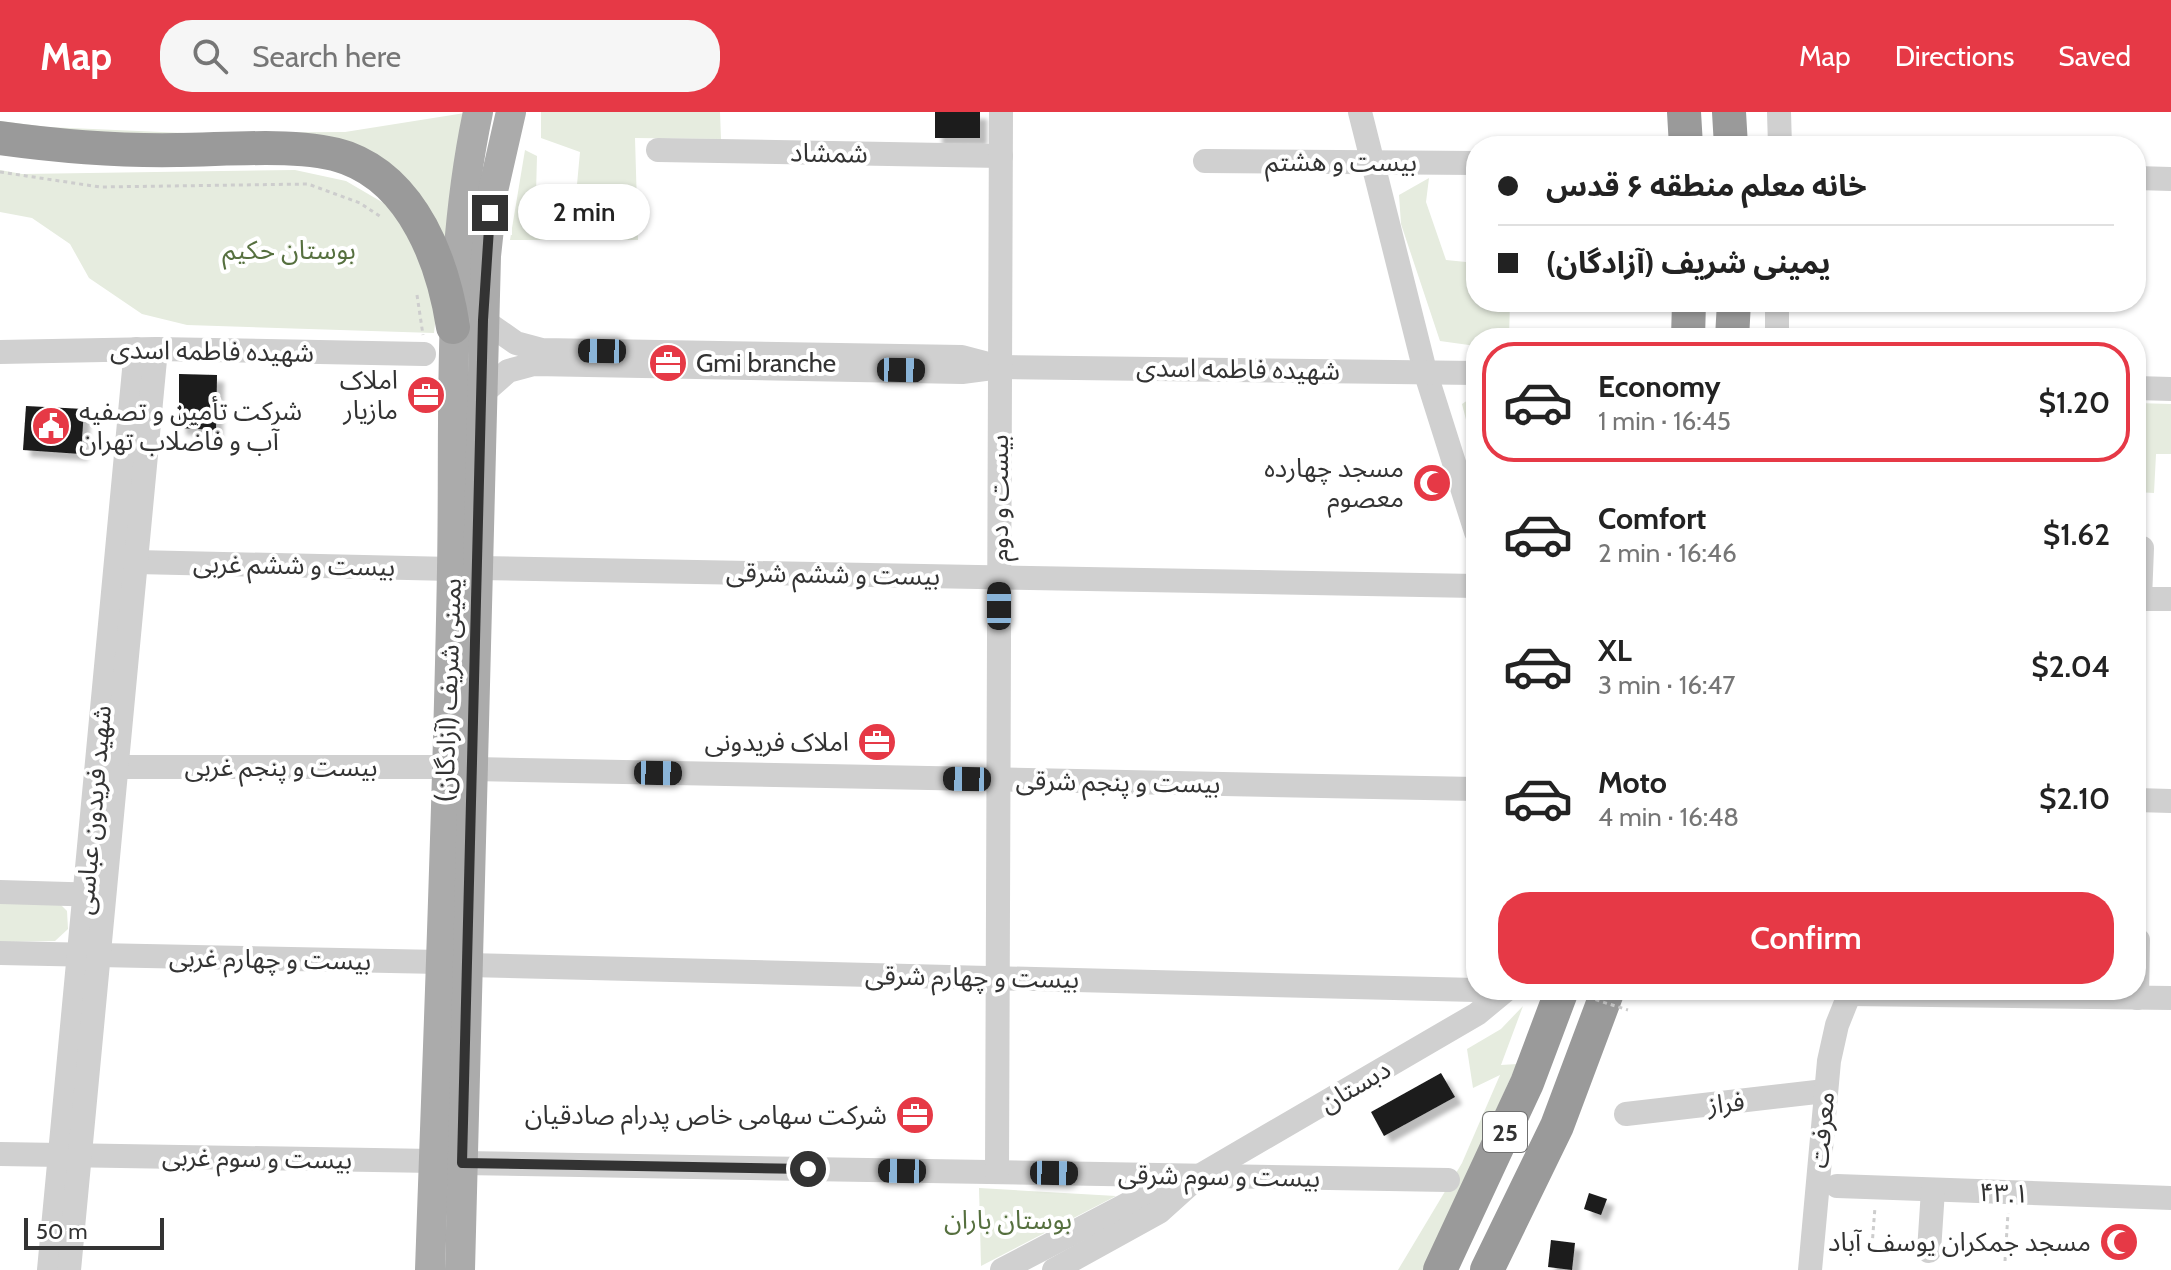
<!DOCTYPE html>
<html lang="en">
<head>
<meta charset="utf-8">
<style>
	:root { --surface:#fff; --page:#f6f6f6; --text:#222; --muted:#767676; --line:#e0e0e0; --accent:#e63946 }
	body { margin:0; font-family:Cabin,"Noto Sans Arabic",sans-serif; background:var(--page); color:var(--text); height:100vh; display:flex; flex-direction:column; font-size:30px; white-space:nowrap }
	* { box-sizing:border-box; margin:0 }
	p { font-size:26px; color:var(--muted) }
	.icon { flex:none; width:44px; height:44px; fill:none; stroke:currentColor; stroke-width:2; stroke-linecap:round; stroke-linejoin:round }
	.map { position:relative; flex:1; overflow:hidden }
	.side { position:absolute; left:1466px; top:216px; width:680px; height:672px; display:flex; flex-direction:column; background:var(--surface); border-radius:32px; box-shadow:0 2px 6px #0004 }
	.side>* { flex:none }
	.guide { position:absolute; left:1466px; top:24px; width:680px; height:176px; border-radius:32px; box-shadow:0 2px 6px #0004; display:grid; align-content:center; height:176px; padding:0 32px; background:var(--surface) }
	.scale { position:absolute; left:24px; bottom:20px; width:140px; box-sizing:border-box; padding-left:8px; border:4px solid #333; border-top:0; font-size:22px; line-height:28px; white-space:nowrap; color:#333; -webkit-text-stroke:6px #fff; paint-order:stroke }
	.end { position:absolute; width:36px; height:36px; margin:-18px; border:10px solid #333; background:#fff; box-shadow:0 0 0 4px #fff }
	.from { border-radius:50% }
	.bubble { position:absolute; height:56px; border-radius:28px; background:var(--surface); box-shadow:0 2px 6px #0004; font-size:26px; font-weight:600; line-height:56px; text-align:center }
	.car { position:absolute; width:24px; height:48px; margin:-24px -12px; border-radius:10px; box-shadow:0 0 6px 2px #0007; background:linear-gradient(#222 24%,#8ab4d8 0 40%,#222 0 76%,#8ab4d8 0 86%,#222 0) }
	.guide b { display:flex; align-items:center; gap:28px; height:76px; font-size:30px }
	.guide b+b { border-top:2px solid var(--line) }
	.guide i { width:20px; height:20px; background:var(--text) }
	ul { padding:14px 0 0; list-style:none }
	li { display:flex; align-items:center; gap:24px; height:120px; margin:0 16px 12px; padding:0 16px; border:4px solid transparent; border-radius:32px }
	li div { flex:1 }
	li b { display:block; font-size:30px }
	li em { font-style:normal; font-weight:600 }
	li.on { border-color:var(--accent) }
	li>.icon { width:72px; height:72px; stroke-width:1.5 }
	.action { display:flex; gap:16px; margin-top:auto; padding:16px 32px }
	.action a { flex:1; height:92px; border-radius:32px; background:var(--accent); color:#fff; font-size:32px; font-weight:600; line-height:92px; text-align:center }
	header { display:flex; align-items:center; gap:48px; box-sizing:border-box; height:112px; padding:0 40px; background:var(--accent); color:#fff }
	header strong { font-size:38px }
	nav { display:flex; gap:44px; margin-inline-start:auto; font-size:28px }
	.search { width:560px; height:72px; background:var(--page); display:flex; align-items:center; gap:20px; box-sizing:border-box; padding:0 28px; border-radius:32px; color:var(--muted); font-size:30px }
	.map>svg:first-child { display:block }
	.green { fill:#e6ecdf }
	.building { fill:#1a1a1a; filter:url(#shadow) }
	.lines { fill:none; stroke-linecap:round; stroke-linejoin:round }
	.path { stroke:#cdcdcd; stroke-width:3; stroke-dasharray:4 4; stroke-linecap:butt }
	.minor { stroke:#d0d0d0; stroke-width:24 }
	.major { stroke:#ababab; stroke-width:30 }
	.highway { stroke:#9a9a9a; stroke-width:34 }
	.path-bridge { stroke:#cdcdcd; stroke-width:3; stroke-dasharray:4 4; stroke-linecap:butt }
	.route { stroke:#333; stroke-width:10 }
	.labels { text-anchor:middle; dominant-baseline:central; stroke-width:8; stroke-linejoin:round; paint-order:stroke }
	.shield { fill:#fff; stroke:#707070; stroke-width:2 }
	.shield-label { font-size:24px; font-weight:bold; fill:#333 }
	.street-label { font-size:26px; fill:#333; stroke:#fff }
	.park-label { font-size:26px; fill:#56703f; stroke:#fff }
	.poi-label { font-size:26px; fill:#333; stroke:#fff; text-anchor:end }
</style>
</head>
<body>
<header>
<strong>Map</strong>
<div class="search"><svg class="icon" aria-label="search" viewBox="0 0 24 24"><circle cx="10" cy="10" r="6"/><path d="M15 15l6 6"/></svg>Search here</div>
<nav><a>Map</a><a>Directions</a><a>Saved</a></nav>
</header>
<div class="map">
<svg width="2171" height="1158" viewBox="0 0 2171 1158">
	<defs>
		<filter id="shadow"><feDropShadow dx="7" dy="7" stdDeviation="2" flood-color="#0004"/></filter>
	</defs>
	<rect width="100%" height="100%" fill="#fff"/>
	<g class="green">
		<path d="M471 0 449 138 377 52 0 20V9L47 15 184 21 345 20Z"/>
		<path d="M541 0H720L721 27 635 26 638 128H510L525 38 537 44 535 120 574 105 580 40 541 26Z"/>
		<path d="M0 58 22 62 295 58 346 69 399 100 438 185 434 221 187 213 142 202 89 166 70 132 32 106 0 100Z"/>
		<path d="M1429 66 1426 90 1446 148 1476 151V190H1510L1509 226H1476V234L1440 229 1401 112 1399 83Z"/>
		<path d="M1471 286H1476V347L1462 292Z"/>
		<path d="M2136 291 2171 292V342H2156L2154 381 2136 380Z"/>
		<path d="M0 786 58 790 67 799 68 817 55 829 0 830Z"/>
		<path d="M1523 894 1501 953 1517 952 1423 1158H1398L1462 1051 1500 963 1473 976 1467 937 1501 917Z"/>
		<path d="M979 1076 1116 1084 981 1154Z"/>
	</g>
	<g class="building">
		<rect x="935" y="0" width="45" height="26"/>
		<path d="M179 262 217 263 216 318 179 316Z"/>
		<path d="M26 294 84 297 81 342 23 338Z"/>
		<path d="M1441 961 1455 985 1384 1024 1371 1000Z"/>
		<path d="M1589 1081 1607 1087 1601 1103 1584 1097Z"/>
		<path d="M1551 1128 1575 1131 1572 1158 1548 1155Z"/>
	</g>
	<g class="lines">
		<g class="path">
			<path d="M0 60 100 75 308 72 360 91 381 105"/>
			<path d="M417 183 423 223"/>
			<path d="M1872 1134 1875 1095"/>
			<path d="M2005 1149 2008 1101"/>
		</g>
		<g class="minor">
			<path d="M1360 0 1425 259 1476 420"/>
			<path d="M1779 0 1780 34"/>
			<path d="M658 38 1001 44"/>
			<path d="M1205 49 1476 51"/>
			<path d="M2136 66 2171 67"/>
			<path d="M1777 226V190"/>
			<path d="M0 240 156 237 424 242"/>
			<path d="M1000 255 1476 261"/>
			<path d="M2136 276 2171 277"/>
			<path d="M482 282 508 259 534 252 962 260 1000 255 962 245 542 238 516 231 483 208"/>
			<path d="M136 450 452 457"/>
			<path d="M478 456 1476 474"/>
			<path d="M2136 487H2171"/>
			<path d="M2140 487 2142 436"/>
			<path d="M103 655H446"/>
			<path d="M473 657 1476 677"/>
			<path d="M2136 688 2171 689"/>
			<path d="M0 780 102 783"/>
			<path d="M0 841 440 850"/>
			<path d="M468 853 1476 878"/>
			<path d="M1849 882 2171 886"/>
			<path d="M2137 886 2138 828"/>
			<path d="M1626 1002 1825 979"/>
			<path d="M0 1042 434 1049"/>
			<path d="M462 1051 1448 1068"/>
			<path d="M997 1060 1001 0"/>
			<path d="M1837 1074 2171 1086"/>
			<path d="M1929 1139 1933 1078"/>
			<path d="M49 1158 136 237"/>
			<path d="M69 1158 156 237"/>
			<path d="M1002 1158 1147 1082 1182 1070"/>
			<path d="M1054 1158 1159 1100 1199 1064 1477 902 1506 878"/>
			<path d="M1810 1158 1829 949 1837 913 1851 878"/>
		</g>
		<g class="major">
			<path d="M430 1158C438 925 448 691 452 457 455 304 446 151 478 0"/>
			<path d="M460 1158 486 144 493 79 511 0"/>
		</g>
		<g class="highway">
			<path d="M1684 0 1686 34"/>
			<path d="M1729 0 1731 34"/>
			<path d="M0 26C58 34 118 39 177 38 225 38 303 30 347 46 414 71 443 150 453 215"/>
			<path d="M1688 226 1689 190"/>
			<path d="M1732 226 1734 190"/>
			<path d="M1440 1158 1527 971 1562 878"/>
			<path d="M1487 1158 1557 1014 1608 878"/>
		</g>
		<path class="path-bridge" d="M1565 878 1628 898"/>
	</g>
	<g class="lines">
		<path class="route" d="M490 101 483 208 462 1051 808 1057"/>
	</g>
	<defs>
		<g id="office-disc" transform="scale(2)"><circle r="9.5" fill="#e63946" stroke="#fff"/><path d="M-6-3h4V-5.5h4V-3h4V5H-6ZM-1-4.5V-3h2v-1.5ZM-6 0V1H6V0Z" fill="#fff"/></g>
		<g id="civic-disc" transform="scale(2)"><circle r="9.5" fill="#e63946" stroke="#fff"/><path d="M-.6-6.5H3V-4.5H.6V-3L4-1V1h2V6H-6V1h2V-1L-.6-3ZM-1.2 2.5V6h2.4V2.5Z" fill="#fff"/></g>
		<g id="mosque-disc" transform="scale(2)"><circle r="9.5" fill="#e63946" stroke="#fff"/><path d="M3.5-4.9A6 6 0 1 0 3.5 4.9A5 5 0 1 1 3.5-4.9Z" fill="#fff"/></g>
	</defs>
	<g fill-rule="evenodd">
		<use href="#office-disc" x="668" y="251"/>
		<use href="#office-disc" x="426" y="283"/>
		<use href="#civic-disc" x="51" y="314"/>
		<use href="#mosque-disc" x="1432" y="371"/>
		<use href="#office-disc" x="877" y="630"/>
		<use href="#office-disc" x="915" y="1003"/>
		<use href="#mosque-disc" x="2119" y="1130"/>
	</g>
	<g class="labels">
		<rect class="shield" x="1483" y="1000" width="44" height="40" rx="6"/>
		<g class="shield-label">
			<text x="1505" y="1020">25</text>
		</g>
		<g class="street-label">
			<text transform="translate(829 41) rotate(1)">شمشاد</text>
			<text x="1341" y="50">بیست و هشتم</text>
			<text transform="translate(212 239) rotate(1)">شهیده فاطمه اسدی</text>
			<text transform="translate(1238 257) rotate(1)">شهیده فاطمه اسدی</text>
			<text transform="translate(999 386) rotate(-90)">بیست و دوم</text>
			<text transform="translate(294 453) rotate(1)">بیست و ششم غربی</text>
			<text transform="translate(833 462) rotate(1)">بیست و ششم شرقی</text>
			<text transform="translate(448 578) rotate(-88)">یمینی شریف (آزادگان)</text>
			<text x="281" y="655">بیست و پنجم غربی</text>
			<text transform="translate(1118 670) rotate(1)">بیست و پنجم شرقی</text>
			<text transform="translate(93 698) rotate(-85)">شهید فریدون عباسی</text>
			<text transform="translate(270 847) rotate(1)">بیست و چهارم غربی</text>
			<text transform="translate(972 865) rotate(1)">بیست و چهارم شرقی</text>
			<text transform="translate(1355 974) rotate(-30)">دبستان</text>
			<text transform="translate(1726 991) rotate(-6)">فراز</text>
			<text transform="translate(1822 1018) rotate(-85)">معرفت</text>
			<text transform="translate(257 1046) rotate(1)">بیست و سوم غربی</text>
			<text transform="translate(1219 1064) rotate(1)">بیست و سوم شرقی</text>
			<text transform="translate(2004 1081) rotate(2)">۴۳.۱</text>
		</g>
		<g class="park-label">
			<text x="289" y="138">بوستان حکیم</text>
			<text x="1008" y="1108">بوستان باران</text>
		</g>
		<g class="poi-label">
			<text x="696" y="251" text-anchor="start">Gmi branche</text>
			<text x="398" y="268">املاک<tspan x="398" dy="30">مازیار</tspan></text>
			<text x="79" y="299" text-anchor="start">شركت تأمين و تصفيه<tspan x="79" dy="30">آب و فاضلاب تهران</tspan></text>
			<text x="1404" y="356">مسجد چهارده<tspan x="1404" dy="30">معصوم</tspan></text>
			<text x="849" y="630">املاک فریدونی</text>
			<text x="887" y="1003">شرکت سهامی خاص پدرام صادقیان</text>
			<text x="2091" y="1130">مسجد جمکران یوسف آباد</text>
		</g>
	</g>
</svg>
<div class="scale">50 m</div>
<i class="end from" style="left:808px;top:1057px"></i>
<i class="end" style="left:490px;top:101px"></i>
<div class="bubble" style="left:518px;top:72px;width:132px">2 min</div>
<i class="car" style="left:602px;top:239px;rotate:271deg"></i>
<i class="car" style="left:901px;top:258px;rotate:91deg"></i>
<i class="car" style="left:999px;top:494px;rotate:0deg"></i>
<i class="car" style="left:658px;top:661px;rotate:91deg"></i>
<i class="car" style="left:967px;top:667px;rotate:271deg"></i>
<i class="car" style="left:902px;top:1059px;rotate:271deg"></i>
<i class="car" style="left:1054px;top:1061px;rotate:91deg"></i>
<div class="guide">
<b><i class="from"></i>خانه معلم منطقه ۶ قدس</b>
<b><i></i>یمینی شریف (آزادگان)</b>
</div>
<section class="side">
<ul>
<li class="on"><svg class="icon" aria-label="car" viewBox="0 0 24 24"><path d="M5 17H2v-5l4-1 3-4h7l3 4 3 1v5h-3M9 17h6M6 11h13"/><circle cx="7" cy="17" r="2"/><circle cx="17" cy="17" r="2"/></svg><div><b>Economy</b><p>1 min · 16:45</p></div><em>$1.20</em></li>
<li><svg class="icon" aria-label="car" viewBox="0 0 24 24"><path d="M5 17H2v-5l4-1 3-4h7l3 4 3 1v5h-3M9 17h6M6 11h13"/><circle cx="7" cy="17" r="2"/><circle cx="17" cy="17" r="2"/></svg><div><b>Comfort</b><p>2 min · 16:46</p></div><em>$1.62</em></li>
<li><svg class="icon" aria-label="car" viewBox="0 0 24 24"><path d="M5 17H2v-5l4-1 3-4h7l3 4 3 1v5h-3M9 17h6M6 11h13"/><circle cx="7" cy="17" r="2"/><circle cx="17" cy="17" r="2"/></svg><div><b>XL</b><p>3 min · 16:47</p></div><em>$2.04</em></li>
<li><svg class="icon" aria-label="car" viewBox="0 0 24 24"><path d="M5 17H2v-5l4-1 3-4h7l3 4 3 1v5h-3M9 17h6M6 11h13"/><circle cx="7" cy="17" r="2"/><circle cx="17" cy="17" r="2"/></svg><div><b>Moto</b><p>4 min · 16:48</p></div><em>$2.10</em></li>
</ul>
<div class="action"><a>Confirm</a></div>
</section>
</div>
</body>
</html>
